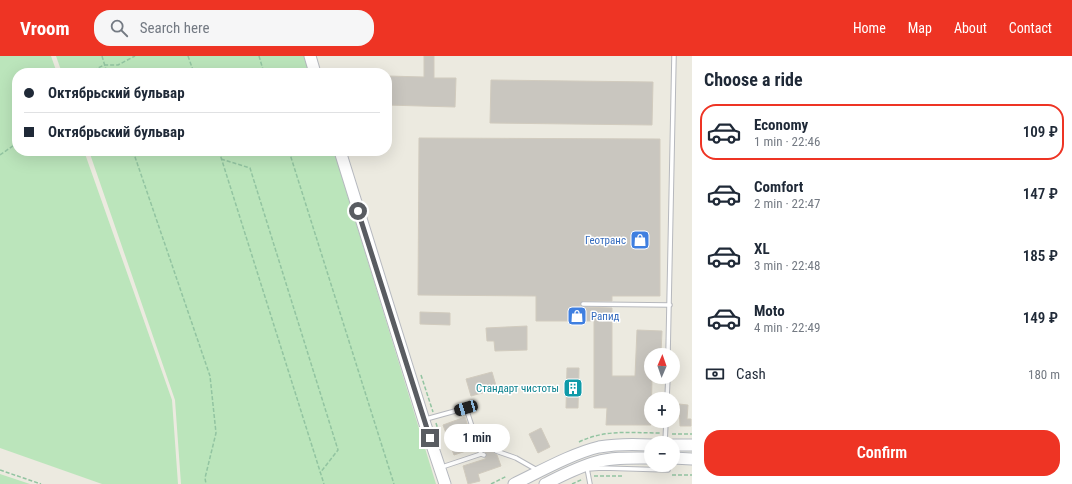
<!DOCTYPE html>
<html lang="en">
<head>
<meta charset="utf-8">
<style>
	:root { --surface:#fff; --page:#f6f6f7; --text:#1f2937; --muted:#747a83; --line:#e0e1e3; --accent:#ee3424 }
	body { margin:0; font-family:"Roboto Condensed",sans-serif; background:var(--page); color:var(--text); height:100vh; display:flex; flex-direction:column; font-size:15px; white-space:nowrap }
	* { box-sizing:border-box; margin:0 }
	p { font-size:13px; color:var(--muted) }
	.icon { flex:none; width:22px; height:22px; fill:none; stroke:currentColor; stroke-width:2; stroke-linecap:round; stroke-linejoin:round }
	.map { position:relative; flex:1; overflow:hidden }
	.panel { display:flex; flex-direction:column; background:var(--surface); width:380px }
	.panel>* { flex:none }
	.guide { position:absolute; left:12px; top:12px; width:380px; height:88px; border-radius:16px; box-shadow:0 4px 16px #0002; display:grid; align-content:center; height:88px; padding:0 12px; background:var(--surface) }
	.needle { width:26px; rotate:2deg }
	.controls { position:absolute; left:644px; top:292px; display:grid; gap:8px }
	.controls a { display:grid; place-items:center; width:36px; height:36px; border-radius:50%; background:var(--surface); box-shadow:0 4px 16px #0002; font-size:20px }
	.end { position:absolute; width:18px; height:18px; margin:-9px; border:5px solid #595c61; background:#fff; box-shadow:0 0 0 2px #fff }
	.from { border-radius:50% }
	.bubble { position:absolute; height:28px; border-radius:14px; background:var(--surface); box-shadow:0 4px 16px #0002; font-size:13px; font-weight:600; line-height:28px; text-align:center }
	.car { position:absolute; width:12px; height:24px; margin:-12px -6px; border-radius:5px; box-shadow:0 0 3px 1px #0007; background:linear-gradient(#222 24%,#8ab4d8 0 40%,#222 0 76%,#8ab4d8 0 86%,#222 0) }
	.guide b { display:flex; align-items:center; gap:14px; height:38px; font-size:15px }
	.guide b+b { border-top:1px solid var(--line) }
	.guide i { width:10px; height:10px; background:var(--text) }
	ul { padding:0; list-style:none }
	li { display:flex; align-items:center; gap:12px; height:56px; margin:0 8px 6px; padding:0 4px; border:2px solid transparent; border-radius:16px }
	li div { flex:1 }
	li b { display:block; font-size:15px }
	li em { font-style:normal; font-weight:600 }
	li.current { border-color:var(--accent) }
	li>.icon { width:36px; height:36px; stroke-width:1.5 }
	h2 { padding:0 12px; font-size:18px; line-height:48px }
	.pay { display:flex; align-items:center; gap:10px; height:44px; padding:0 12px; font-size:15px }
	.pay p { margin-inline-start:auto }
	.action { display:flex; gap:8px; margin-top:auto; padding:8px 12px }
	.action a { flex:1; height:46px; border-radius:16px; background:var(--accent); color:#fff; font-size:16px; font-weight:600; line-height:46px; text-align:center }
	header { display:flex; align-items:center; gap:24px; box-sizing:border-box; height:56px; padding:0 20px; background:var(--accent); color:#fff }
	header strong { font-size:19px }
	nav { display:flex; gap:22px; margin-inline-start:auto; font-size:14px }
	.search { width:280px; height:36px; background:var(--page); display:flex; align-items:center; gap:10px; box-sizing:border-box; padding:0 14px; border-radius:16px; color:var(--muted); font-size:15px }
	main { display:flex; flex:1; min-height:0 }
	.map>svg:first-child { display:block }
	.green { fill:#bbe5bb }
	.building { fill:#c9c6bf; stroke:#d1cbbe }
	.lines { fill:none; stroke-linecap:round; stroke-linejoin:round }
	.lane-casing { stroke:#b6b8bd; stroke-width:5.5 }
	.secondary-casing { stroke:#b6b9bf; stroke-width:13 }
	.path { stroke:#92c4a1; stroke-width:1.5; stroke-dasharray:4 2; stroke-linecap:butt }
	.lane { stroke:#fff; stroke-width:3.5 }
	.secondary { stroke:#fff; stroke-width:11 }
	.route { stroke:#595c61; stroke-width:5 }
	.labels { text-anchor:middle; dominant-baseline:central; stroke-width:3; stroke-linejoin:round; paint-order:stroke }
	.shop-label { font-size:11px; fill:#366cbe; stroke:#fff; text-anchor:end }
	.culture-label { font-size:11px; fill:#0d838f; stroke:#fff; text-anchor:end }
</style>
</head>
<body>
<header>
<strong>Vroom</strong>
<div class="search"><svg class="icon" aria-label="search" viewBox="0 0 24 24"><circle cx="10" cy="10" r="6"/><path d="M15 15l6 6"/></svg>Search here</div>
<nav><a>Home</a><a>Map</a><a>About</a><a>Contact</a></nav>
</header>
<main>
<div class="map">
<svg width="692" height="428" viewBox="0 0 692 428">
	<rect width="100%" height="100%" fill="#eceae0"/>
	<g class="green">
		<path d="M0 0H51L57 17H17V95H84L172 344 178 428H102L0 392Z"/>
		<path d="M56 0H305L310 17H62Z"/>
		<path d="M89 95H334L436 428H181L175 344Z"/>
		<path d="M0 418 30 428H0Z"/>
	</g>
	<g class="building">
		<path d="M424 0H434V22H456L455 51 387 49V20L424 21Z"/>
		<path d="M491 24 653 26 652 69 490 67Z"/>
		<path d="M419 82 660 83V240H612V245H583L580 248V250L583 251 612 252V320H635L637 274 662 275 661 297H651V321H652L651 369H606L607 352H594V265H536V240L418 239Z"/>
		<path d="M420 256 450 257V269L420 268Z"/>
		<path d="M527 270V294L495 295 494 285H487L486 272Z"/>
		<path d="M567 312H579L578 352H566Z"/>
		<path d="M492 316 497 333 471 340 466 323Z"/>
		<path d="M679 348 688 349 687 363H691V370H680Z"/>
		<path d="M465 361 475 392 454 399 443 369Z"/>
		<path d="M541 372 550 391 538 397 529 378Z"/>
		<path d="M491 380 495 392 493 396 497 399 501 410 478 418 480 425 468 428 463 410 485 403 487 398 484 395 480 384Z"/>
	</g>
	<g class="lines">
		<g class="lane-casing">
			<g id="lane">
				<path d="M583 248 670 249"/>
				<path d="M668 299 674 0"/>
				<path d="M667 343 668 321"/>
				<path d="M426 363 466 352 481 398 484 399"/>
				<path d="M665 387 666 365"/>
				<path d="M496 395 516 402 537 414"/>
				<path d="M442 411 481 398"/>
				<path d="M587 412 590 428"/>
				<path d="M588 413 602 412 668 414V409"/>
			</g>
		</g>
		<g class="secondary-casing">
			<g id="secondary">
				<path d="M310 0 315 17"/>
				<path d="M340 95 425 368 445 428"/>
				<path d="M673 389H692"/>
				<path d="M673 402 692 403"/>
				<path d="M514 428C539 416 573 397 599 391 616 388 634 388 651 389"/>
				<path d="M545 428C561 420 578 411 596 406 613 401 633 402 651 402"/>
			</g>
		</g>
		<g class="path">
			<path d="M102 0 107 17"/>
			<path d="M188 0 194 17"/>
			<path d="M259 0 264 17"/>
			<path d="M88 17 104 9H118L135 0"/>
			<path d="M133 95 210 320 216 377 205 422 206 428"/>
			<path d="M219 95 324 428"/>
			<path d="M289 95 394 428"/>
			<path d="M0 99 17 87"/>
			<path d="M221 103 250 112 338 394 320 417"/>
			<path d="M421 319 433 356"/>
			<path d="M436 367 439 377"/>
			<path d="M672 378H692"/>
			<path d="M579 386C605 373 632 377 660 377"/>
			<path d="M0 414 41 428"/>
			<path d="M672 419H692"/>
			<path d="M594 420H624"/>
			<path d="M491 428 507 420"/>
			<path d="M572 428 583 423"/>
		</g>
		<use href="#lane" class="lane"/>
		<use href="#secondary" class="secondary"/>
	</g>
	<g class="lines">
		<path class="route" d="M358 155 430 382"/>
	</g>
	<defs>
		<g id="shop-square" transform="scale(1)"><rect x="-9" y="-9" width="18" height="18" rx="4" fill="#3f7fe0" stroke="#fff"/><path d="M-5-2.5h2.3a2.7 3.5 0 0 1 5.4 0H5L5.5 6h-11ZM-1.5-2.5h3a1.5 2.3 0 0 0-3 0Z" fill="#fff"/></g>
		<g id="building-square" transform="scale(1)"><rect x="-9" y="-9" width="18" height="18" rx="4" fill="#0f9aa8" stroke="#fff"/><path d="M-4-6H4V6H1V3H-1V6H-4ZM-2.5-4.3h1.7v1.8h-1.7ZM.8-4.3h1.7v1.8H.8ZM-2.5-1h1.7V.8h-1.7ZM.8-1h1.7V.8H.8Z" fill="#fff"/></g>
	</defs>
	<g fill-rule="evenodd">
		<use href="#shop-square" x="640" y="184"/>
		<use href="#shop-square" x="577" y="260"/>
		<use href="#building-square" x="573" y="332"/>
	</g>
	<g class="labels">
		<g class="shop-label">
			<text x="626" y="184">Геотранс</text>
			<text x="591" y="260" text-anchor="start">Рапид</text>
		</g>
		<g class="culture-label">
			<text x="559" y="332">Стандарт чистоты</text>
		</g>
	</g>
</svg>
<div class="controls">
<a><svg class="needle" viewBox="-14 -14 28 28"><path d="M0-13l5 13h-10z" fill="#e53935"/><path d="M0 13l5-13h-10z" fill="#747a83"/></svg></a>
<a>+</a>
<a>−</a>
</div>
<i class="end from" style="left:358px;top:155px"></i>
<i class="end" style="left:430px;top:382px"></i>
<div class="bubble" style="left:444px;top:368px;width:66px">1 min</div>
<i class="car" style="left:466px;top:352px;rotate:254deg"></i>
<div class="guide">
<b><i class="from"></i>Октябрьский бульвар</b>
<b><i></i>Октябрьский бульвар</b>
</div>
</div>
<section class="panel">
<h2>Choose a ride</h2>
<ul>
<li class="current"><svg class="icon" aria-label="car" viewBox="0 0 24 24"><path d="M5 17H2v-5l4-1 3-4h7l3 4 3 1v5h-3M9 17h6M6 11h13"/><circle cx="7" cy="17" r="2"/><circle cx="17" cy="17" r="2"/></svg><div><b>Economy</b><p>1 min · 22:46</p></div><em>109 ₽</em></li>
<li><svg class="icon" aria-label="car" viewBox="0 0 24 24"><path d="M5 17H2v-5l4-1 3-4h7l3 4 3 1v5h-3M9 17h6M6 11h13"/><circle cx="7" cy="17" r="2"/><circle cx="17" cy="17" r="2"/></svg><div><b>Comfort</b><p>2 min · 22:47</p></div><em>147 ₽</em></li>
<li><svg class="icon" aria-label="car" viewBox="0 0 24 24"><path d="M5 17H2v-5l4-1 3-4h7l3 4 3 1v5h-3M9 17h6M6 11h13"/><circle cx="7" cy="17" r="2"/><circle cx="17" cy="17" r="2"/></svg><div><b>XL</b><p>3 min · 22:48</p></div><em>185 ₽</em></li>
<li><svg class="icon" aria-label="car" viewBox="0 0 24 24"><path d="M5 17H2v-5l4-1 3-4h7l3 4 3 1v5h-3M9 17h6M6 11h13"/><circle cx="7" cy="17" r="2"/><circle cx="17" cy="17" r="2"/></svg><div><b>Moto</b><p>4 min · 22:49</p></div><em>149 ₽</em></li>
</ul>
<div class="pay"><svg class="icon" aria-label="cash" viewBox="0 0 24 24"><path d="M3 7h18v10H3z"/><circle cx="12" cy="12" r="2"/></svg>Cash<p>180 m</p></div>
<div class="action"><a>Confirm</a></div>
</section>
</main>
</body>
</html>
